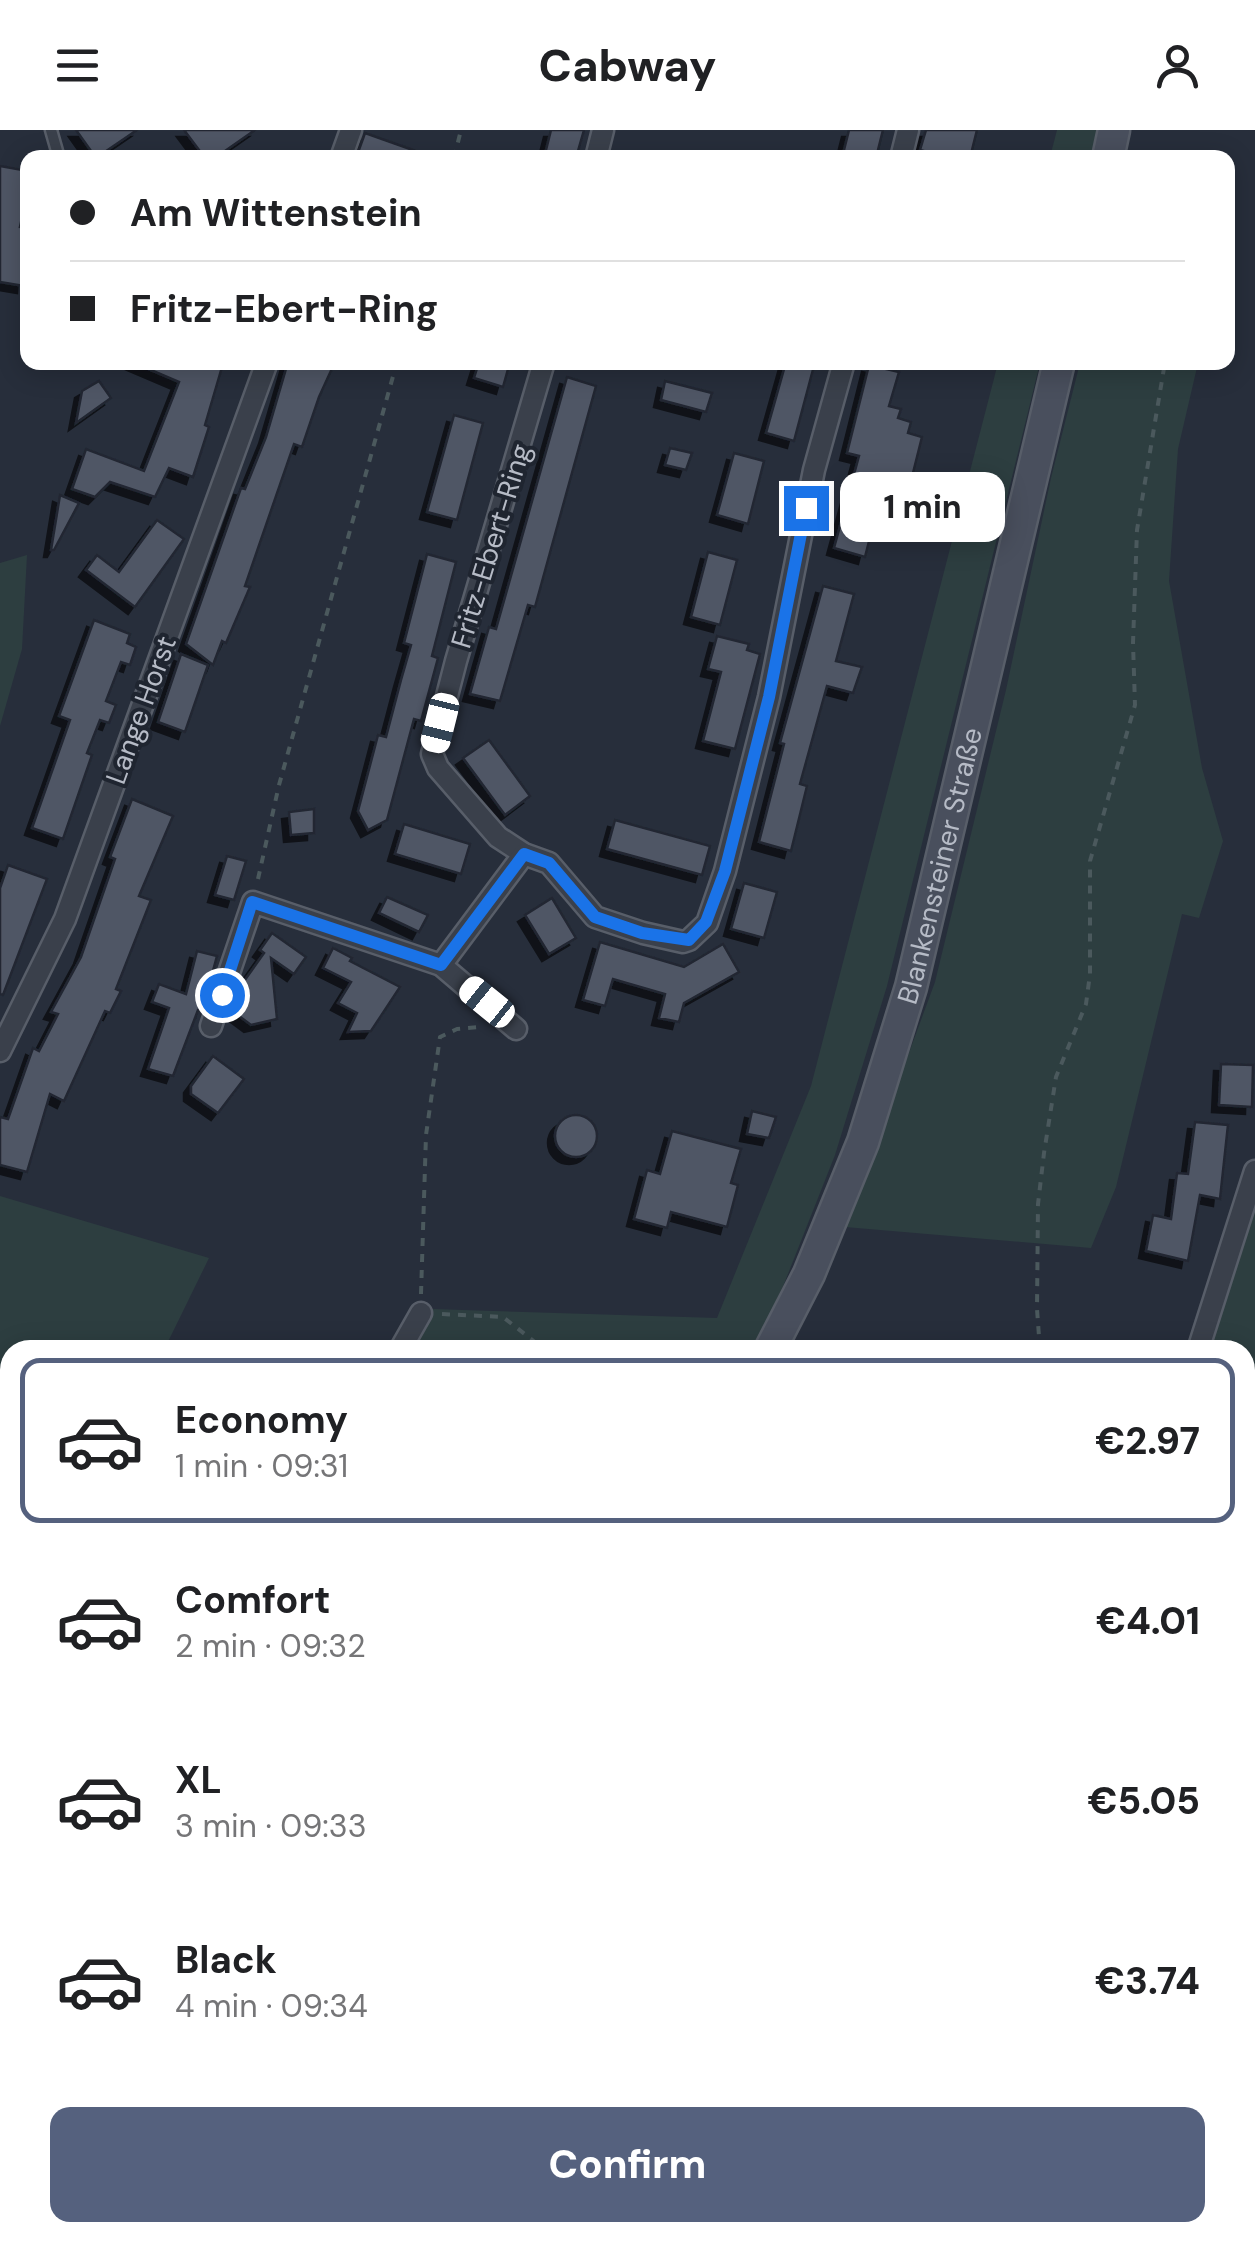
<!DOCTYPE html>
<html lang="en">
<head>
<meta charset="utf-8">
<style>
	:root { --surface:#fff; --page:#f6f6f6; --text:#202124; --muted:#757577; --line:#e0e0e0; --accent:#55617e }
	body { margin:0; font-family:"DM Sans",sans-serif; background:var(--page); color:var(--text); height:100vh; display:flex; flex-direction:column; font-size:38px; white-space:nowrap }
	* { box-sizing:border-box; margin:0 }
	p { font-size:32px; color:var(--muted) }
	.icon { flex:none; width:55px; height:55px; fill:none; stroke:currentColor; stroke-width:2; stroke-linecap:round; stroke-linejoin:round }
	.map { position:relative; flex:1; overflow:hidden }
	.drawer { position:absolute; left:0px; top:1210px; width:1255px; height:902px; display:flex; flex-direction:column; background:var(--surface); border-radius:30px 30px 0 0; box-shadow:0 5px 25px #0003 }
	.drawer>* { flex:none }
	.hud { position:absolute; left:20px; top:20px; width:1215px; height:220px; border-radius:20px; box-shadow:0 5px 25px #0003; display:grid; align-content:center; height:220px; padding:0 50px; background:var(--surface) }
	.end { position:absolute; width:45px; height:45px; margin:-22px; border:12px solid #1a73e8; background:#fff; box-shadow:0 0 0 5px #fff }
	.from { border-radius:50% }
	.bubble { position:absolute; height:70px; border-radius:20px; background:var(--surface); box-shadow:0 5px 25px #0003; font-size:32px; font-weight:800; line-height:70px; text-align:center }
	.car { position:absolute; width:30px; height:60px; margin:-30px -15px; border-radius:12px; box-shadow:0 0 8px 2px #0007; background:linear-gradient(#fff 24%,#345 0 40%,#fff 0 76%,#345 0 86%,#fff 0) }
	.hud b { display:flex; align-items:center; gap:35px; height:95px; font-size:38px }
	.hud b+b { border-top:2px solid var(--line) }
	.hud i { width:25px; height:25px; background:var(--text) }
	ul { padding:18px 0 0; list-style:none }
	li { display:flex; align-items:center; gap:30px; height:165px; margin:0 20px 15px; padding:0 30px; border:5px solid transparent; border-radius:20px }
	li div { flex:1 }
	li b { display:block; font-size:38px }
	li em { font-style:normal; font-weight:800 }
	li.selected { border-color:var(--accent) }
	li>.icon { width:90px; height:90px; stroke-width:1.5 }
	.primary-button { display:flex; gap:20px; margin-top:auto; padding:20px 50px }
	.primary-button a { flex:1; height:115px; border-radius:20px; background:var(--accent); color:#fff; font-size:40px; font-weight:800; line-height:115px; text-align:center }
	header { display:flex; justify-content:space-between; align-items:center; height:130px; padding:0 50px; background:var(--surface); font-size:45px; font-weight:800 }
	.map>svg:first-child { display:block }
	.green { fill:#2d3e40 }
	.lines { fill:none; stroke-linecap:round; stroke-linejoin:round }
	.stream { stroke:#404c64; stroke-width:8 }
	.building { fill:#505665; stroke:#212732; stroke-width:2.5; filter:url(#shadow) }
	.lane-casing { stroke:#585e69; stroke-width:15 }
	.street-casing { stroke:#585e69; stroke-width:25 }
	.secondary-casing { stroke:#585e69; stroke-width:35 }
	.path { stroke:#4b595d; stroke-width:4; stroke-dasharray:8 8; stroke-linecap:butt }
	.lane { stroke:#3a404b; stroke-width:10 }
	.street { stroke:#3a404b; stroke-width:20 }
	.secondary { stroke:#494f5d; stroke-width:30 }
	.route { stroke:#1a73e8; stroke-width:12 }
	.labels { text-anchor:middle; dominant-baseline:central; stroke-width:8; stroke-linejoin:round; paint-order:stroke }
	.street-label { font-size:28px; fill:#b6bbc6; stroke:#1f2530 }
</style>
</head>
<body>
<header><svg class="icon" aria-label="menu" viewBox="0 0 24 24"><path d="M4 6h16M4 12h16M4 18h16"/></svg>Cabway<svg class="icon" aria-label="person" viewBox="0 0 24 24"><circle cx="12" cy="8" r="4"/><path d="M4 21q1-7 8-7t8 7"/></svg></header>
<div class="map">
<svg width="1255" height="2112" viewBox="0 0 1255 2112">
	<defs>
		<filter id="shadow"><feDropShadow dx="-7" dy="7" stdDeviation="0" flood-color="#0009"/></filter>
	</defs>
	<rect width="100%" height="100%" fill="#272e3b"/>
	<g class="green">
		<path d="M1057 0H1097L1091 27H1050Z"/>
		<path d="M998 233H1040L887 856 835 1025 784 1154 754 1220H411L432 1179 717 1188 811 956Z"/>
		<path d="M1080 233H1198L1178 319 1169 451 1202 638 1223 711 1199 788 1182 784 1116 1057 1091 1118 845 1097 935 852 1006 560 1051 348Z"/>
		<path d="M27 425 22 519 0 596V433Z"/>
		<path d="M0 1066 209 1128 164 1220H10V1697L0 1698Z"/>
		<path d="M1255 1080V1367L1245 1375V1220H1210Z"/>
		<path d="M1255 1383V1639L1245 1627V1392Z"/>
		<path d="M0 1849 10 1852V1990L0 1996Z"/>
		<path d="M1245 1950 1255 1961V2112H245L244 2103 1245 2102Z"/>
	</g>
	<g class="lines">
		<g class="stream">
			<path d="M1245 1483H1255"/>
			<path d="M577 2102 578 2112"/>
		</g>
	</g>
	<g class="building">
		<path d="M76 0H137L96 28Z"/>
		<path d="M184 0H255L215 28H205Z"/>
		<path d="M551 0H584L576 28H544Z"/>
		<path d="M849 0H883L876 28H842Z"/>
		<path d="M926 0H977L970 28H948L920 20Z"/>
		<path d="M365 3 427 25V28H356Z"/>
		<path d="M0 36 28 41V60L20 97 28 98 24 156 0 152Z"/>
		<path d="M132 232H209L222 237 205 295 209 297 193 347 169 338 155 367 110 352 95 367 72 359 86 319 144 341 179 252Z"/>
		<path d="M288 232H335L319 267 302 317 294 314 245 456 250 457 226 513 222 511 213 535 186 514 241 358 245 359 266 307Z"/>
		<path d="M479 232H510L503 257 474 248Z"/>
		<path d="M786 232H815L794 311 766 303Z"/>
		<path d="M869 235 899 242 889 276 901 279 898 288 911 292 908 303 922 307 901 391 876 384 865 427 834 418 859 326 847 323Z"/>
		<path d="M567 247 596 256 535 477 528 475 500 571 470 564 489 497 496 499Z"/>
		<path d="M99 251 111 268 76 293 82 261Z"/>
		<path d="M665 251 712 263 706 282 661 270Z"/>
		<path d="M454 285 483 293 457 390 427 382Z"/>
		<path d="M670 318 692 323 686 340 665 335Z"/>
		<path d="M734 323 764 331 748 394 717 385Z"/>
		<path d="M60 365 79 373 54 420H51Z"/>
		<path d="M157 390 184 409 135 477 86 440 97 425 119 442Z"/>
		<path d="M708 422 737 430 720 495 691 487Z"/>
		<path d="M427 424 456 432 432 526 438 528 421 591 414 589 387 690 368 700 358 681 378 605 386 607 401 550 411 515 404 513Z"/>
		<path d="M823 456 854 464 836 531 862 537 853 563 827 556 800 654 807 656 791 721 759 712 784 614 780 613Z"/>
		<path d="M94 490 130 504 127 513 136 517 130 535 121 532 106 571 116 575 109 593 100 590 87 623 92 625 63 709 32 698 70 590 59 586Z"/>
		<path d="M717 506 749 514 747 520 760 524 735 619 703 611 721 542 708 539Z"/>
		<path d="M181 524 208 535 185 602 158 592Z"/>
		<path d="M489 610 530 666 505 685 463 628Z"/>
		<path d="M132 669 173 686 139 766 151 770 116 859 121 861 110 883 105 881 64 971 50 964 27 1042 0 1035V987L8 989 33 918 39 921 58 884 51 882 81 827 115 729 110 727Z"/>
		<path d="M314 679V703L291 705 289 682Z"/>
		<path d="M615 690 710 716 702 745 607 719Z"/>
		<path d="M404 694 470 714 461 744 395 724Z"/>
		<path d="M227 726 246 731 234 770 215 765Z"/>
		<path d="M8 735 47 749 3 865 0 864V758Z"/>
		<path d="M744 753 777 762 764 808 731 799Z"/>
		<path d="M387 767 428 785 419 802 379 783Z"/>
		<path d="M552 768 576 808 549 824 525 785Z"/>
		<path d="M272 803 306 827 294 844 271 828 277 889 251 895 231 880 237 861 264 823 260 820Z"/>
		<path d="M600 812 684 837 723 814 739 842 684 873 679 892 659 888 665 864 613 849 605 876 583 870Z"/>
		<path d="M333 818 352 828 350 831 400 857 371 901 348 902 357 883 338 873 351 852 323 838Z"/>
		<path d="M197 821 217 826 202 881 198 880 173 946 148 939 169 878 152 872 159 854 186 864Z"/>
		<path d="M213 926 244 949 218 983 191 964V956Z"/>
		<path d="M1221 934 1253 935 1252 977 1219 975Z"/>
		<path d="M752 981 776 987 769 1008 747 1004Z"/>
		<circle cx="576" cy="1006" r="21"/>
		<path d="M1195 992 1228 995 1220 1069 1200 1065 1188 1131 1146 1121 1153 1085 1171 1089 1177 1043 1188 1044Z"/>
		<path d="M672 1001 741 1019 731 1053 738 1055 727 1097 671 1082 667 1098 634 1089 647 1040 660 1044Z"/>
	</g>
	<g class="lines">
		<g class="lane-casing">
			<g id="lane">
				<path d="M51 0 59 28"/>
				<path d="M703 2102 706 2112"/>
				<path d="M245 2112 258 2102"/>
				<path d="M861 2112 870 2102"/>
			</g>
		</g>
		<g class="street-casing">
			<g id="street">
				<path d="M341 28 351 0"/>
				<path d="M596 28 603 0"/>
				<path d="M901 28 908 0"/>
				<path d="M544 232 456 531 432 624 438 638 498 707 524 724 549 733 595 787 643 803 683 812 689 810 707 793 725 741 769 567 814 340 844 232"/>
				<path d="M441 835 524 724"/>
				<path d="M211 896 253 772 441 835 516 899"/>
				<path d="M0 921 65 789 267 232"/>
				<path d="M400 1220 421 1183"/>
				<path d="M1198 1220 1255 1041"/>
				<path d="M1245 1383 1255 1374"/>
				<path d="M1245 1701 1254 1721"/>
				<path d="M217 2102 230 2112"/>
			</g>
		</g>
		<g class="secondary-casing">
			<g id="secondary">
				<path d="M1108 28 1114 0"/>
				<path id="s1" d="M770 1220 809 1144 863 1012 911 857 1059 232"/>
				<path d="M0 1829 10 1832"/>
				<path d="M1245 1927 1255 1937"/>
				<path d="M0 2025 10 2018"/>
				<path d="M0 2067 10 2059"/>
				<path d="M147 2112 156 2102"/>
			</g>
		</g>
		<g class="path">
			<path d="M454 28 461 0"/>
			<path d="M258 749 279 655 397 232"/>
			<path d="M421 1164 426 1005 440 907 457 899 480 897"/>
			<path d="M442 1184 503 1187 545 1220"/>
			<path d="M1040 1220 1037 1179 1038 1074 1044 1023 1056 947 1086 874 1090 844V731L1135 575 1133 513 1137 400 1165 232"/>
			<path d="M1245 1292 1255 1294"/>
		</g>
		<use href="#lane" class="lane"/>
		<use href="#street" class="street"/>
		<use href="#secondary" class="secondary"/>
	</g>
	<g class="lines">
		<path class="route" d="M222 865 252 772 441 835 524 724 549 733 595 787 642 803 689 810 706 792 725 741 769 567 806 378"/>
	</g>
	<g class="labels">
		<g class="street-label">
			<text transform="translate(491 416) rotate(-73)">Fritz-Ebert-Ring</text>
			<text transform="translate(141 580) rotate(-70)">Lange Horst</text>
			<text stroke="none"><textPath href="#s1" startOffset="515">Blankensteiner Straße</textPath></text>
		</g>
	</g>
</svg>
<i class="end from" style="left:222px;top:865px"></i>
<i class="end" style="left:806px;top:378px"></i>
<div class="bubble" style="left:840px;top:342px;width:165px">1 min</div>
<i class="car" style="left:440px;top:593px;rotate:194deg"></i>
<i class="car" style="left:487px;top:872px;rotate:309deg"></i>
<div class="hud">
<b><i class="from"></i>Am Wittenstein</b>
<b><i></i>Fritz-Ebert-Ring</b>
</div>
<section class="drawer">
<ul>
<li class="selected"><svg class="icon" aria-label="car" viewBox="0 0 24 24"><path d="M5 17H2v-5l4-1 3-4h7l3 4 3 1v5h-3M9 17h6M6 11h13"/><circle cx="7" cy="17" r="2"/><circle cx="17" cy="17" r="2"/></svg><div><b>Economy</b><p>1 min · 09:31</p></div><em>€2.97</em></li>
<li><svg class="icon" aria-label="car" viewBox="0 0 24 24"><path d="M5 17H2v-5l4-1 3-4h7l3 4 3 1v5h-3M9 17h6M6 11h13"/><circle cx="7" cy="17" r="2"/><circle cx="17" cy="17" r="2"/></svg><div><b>Comfort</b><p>2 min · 09:32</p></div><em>€4.01</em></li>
<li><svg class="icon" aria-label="car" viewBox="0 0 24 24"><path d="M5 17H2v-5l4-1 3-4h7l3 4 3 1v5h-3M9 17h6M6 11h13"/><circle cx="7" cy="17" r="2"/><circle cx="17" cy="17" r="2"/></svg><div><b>XL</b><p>3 min · 09:33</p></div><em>€5.05</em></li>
<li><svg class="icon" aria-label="car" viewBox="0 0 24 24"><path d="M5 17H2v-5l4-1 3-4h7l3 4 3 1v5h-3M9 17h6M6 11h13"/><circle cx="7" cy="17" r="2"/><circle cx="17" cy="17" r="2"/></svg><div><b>Black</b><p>4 min · 09:34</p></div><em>€3.74</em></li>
</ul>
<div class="primary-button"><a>Confirm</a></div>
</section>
</div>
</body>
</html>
